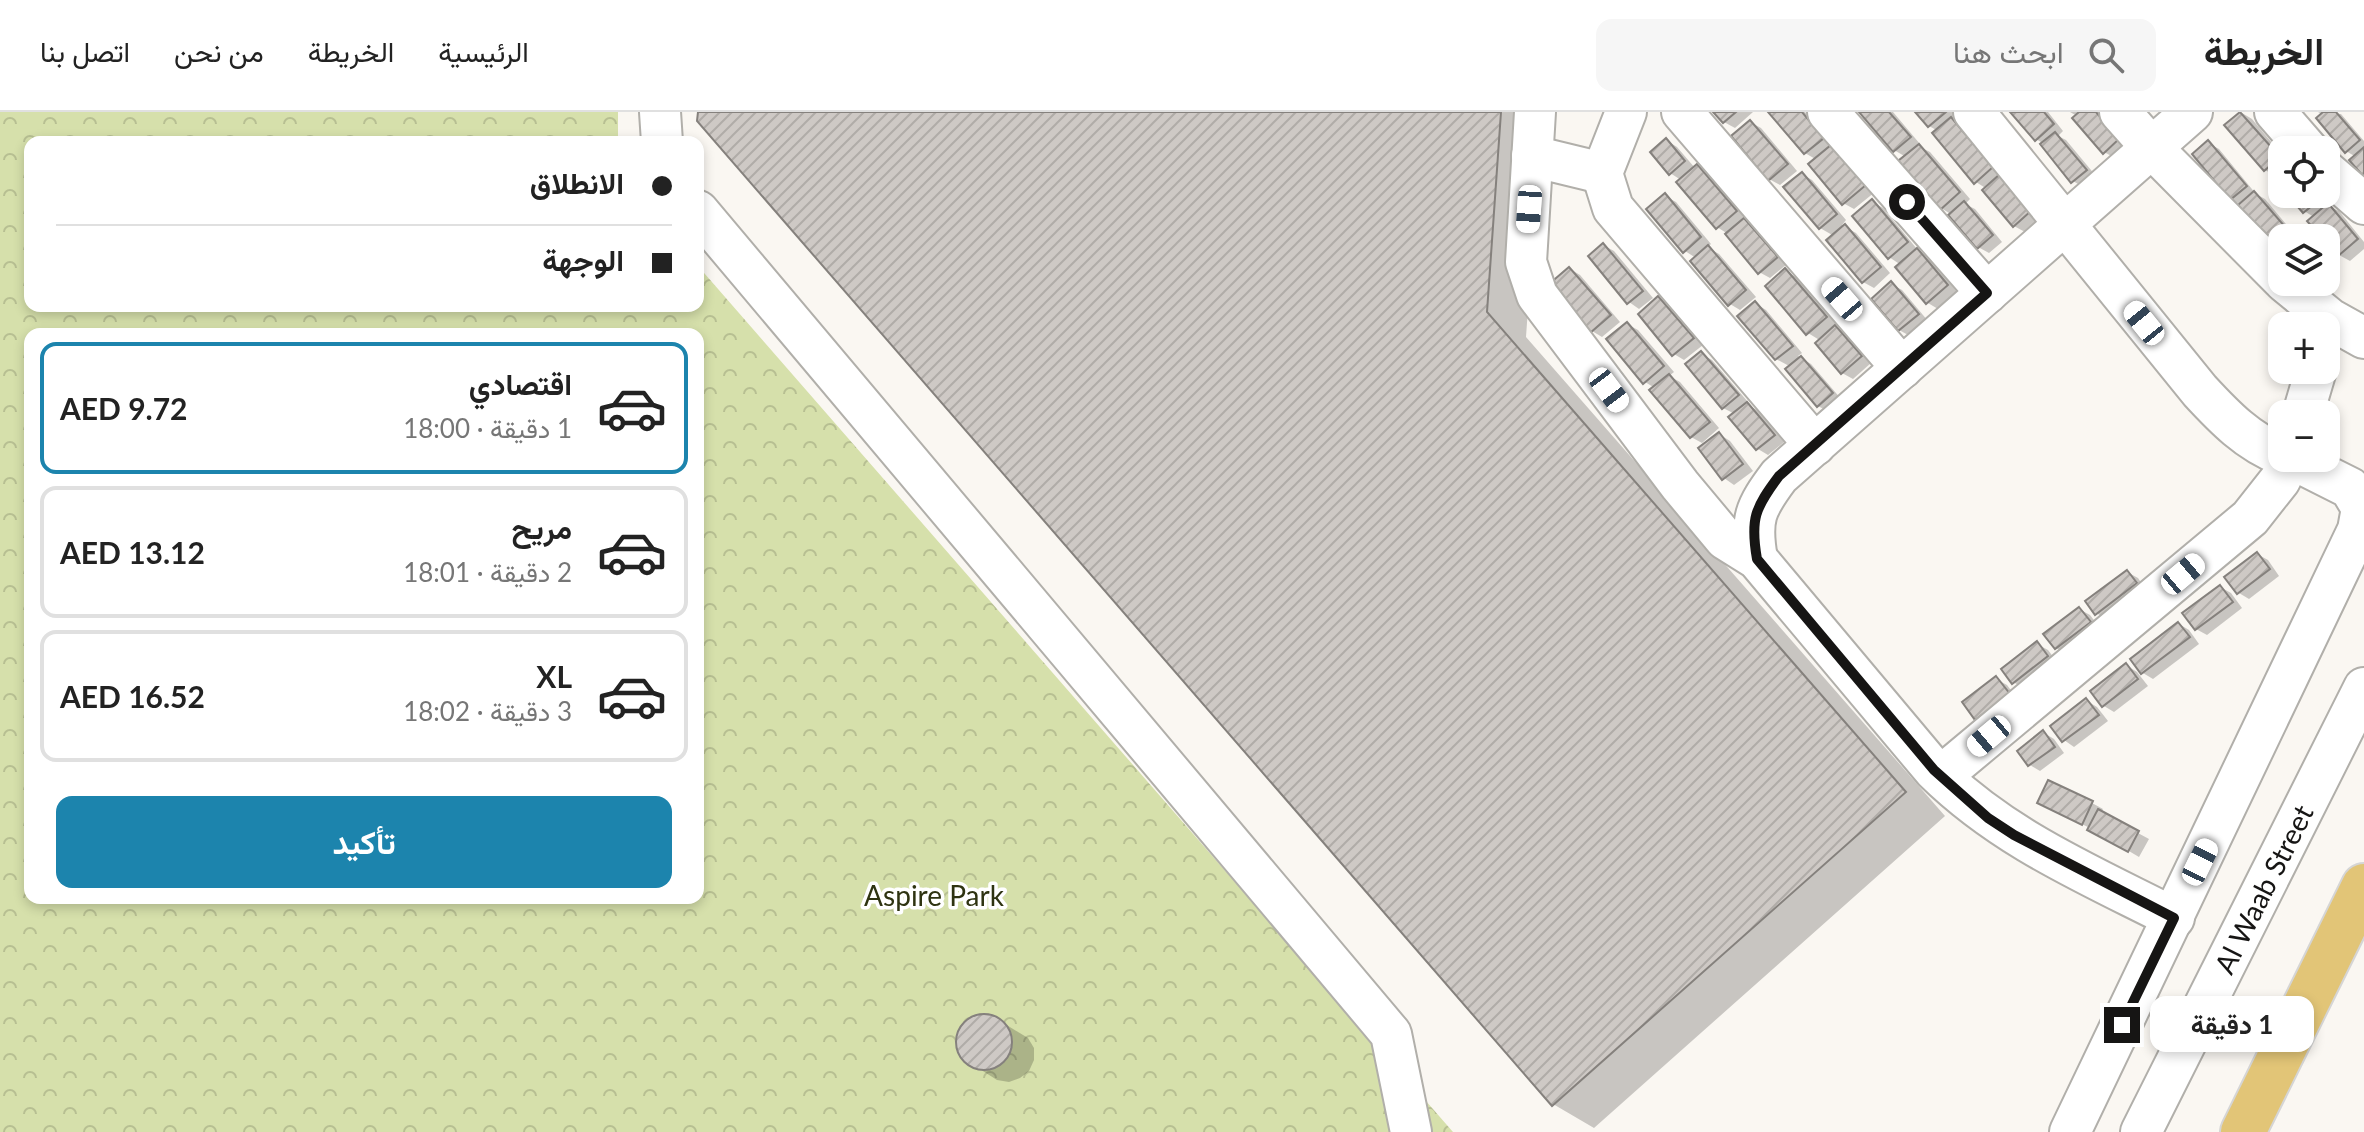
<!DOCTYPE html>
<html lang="ar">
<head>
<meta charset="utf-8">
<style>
	:root { --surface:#fff; --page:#f6f6f6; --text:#222; --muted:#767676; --line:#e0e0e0; --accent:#1c84ad }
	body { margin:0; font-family:Lato,Vazirmatn,sans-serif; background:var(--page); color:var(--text); direction:rtl; height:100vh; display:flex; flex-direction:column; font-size:30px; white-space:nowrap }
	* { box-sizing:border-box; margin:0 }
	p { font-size:26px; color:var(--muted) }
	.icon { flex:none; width:44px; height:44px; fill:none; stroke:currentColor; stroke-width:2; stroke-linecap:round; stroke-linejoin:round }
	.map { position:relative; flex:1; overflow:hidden; direction:ltr }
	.sheet { position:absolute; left:24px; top:216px; width:680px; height:576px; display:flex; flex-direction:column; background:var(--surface); border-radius:16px; box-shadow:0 4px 12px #0003; direction:rtl }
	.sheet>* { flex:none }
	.banner { position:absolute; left:24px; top:24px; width:680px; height:176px; border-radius:16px; box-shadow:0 4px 12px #0003; direction:rtl; display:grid; align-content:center; height:176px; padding:0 32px; background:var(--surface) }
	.buttons { position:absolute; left:2268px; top:24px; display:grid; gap:16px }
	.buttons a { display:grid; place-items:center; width:72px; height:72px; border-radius:16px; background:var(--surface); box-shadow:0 4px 12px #0003; font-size:40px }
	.end { position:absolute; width:36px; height:36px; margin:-18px; border:10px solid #161514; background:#fff; box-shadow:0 0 0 4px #fff }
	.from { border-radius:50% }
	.bubble { position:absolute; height:56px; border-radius:16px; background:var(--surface); box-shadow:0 4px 12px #0003; font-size:26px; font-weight:700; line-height:56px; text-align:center; direction:rtl }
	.car { position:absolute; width:24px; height:48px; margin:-24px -12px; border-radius:10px; box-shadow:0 0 6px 2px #0007; background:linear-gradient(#fff 24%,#345 0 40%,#fff 0 76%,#345 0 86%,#fff 0) }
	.banner b { display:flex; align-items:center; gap:28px; height:76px; font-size:30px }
	.banner b+b { border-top:2px solid var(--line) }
	.banner i { width:20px; height:20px; background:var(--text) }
	ul { padding:14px 0 0; list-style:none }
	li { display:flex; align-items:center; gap:24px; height:132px; margin:0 16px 12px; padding:0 16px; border:4px solid var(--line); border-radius:16px }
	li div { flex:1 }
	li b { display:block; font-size:30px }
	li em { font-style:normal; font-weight:700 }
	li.current { border-color:var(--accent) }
	li>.icon { width:72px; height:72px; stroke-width:1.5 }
	.primary-button { display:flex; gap:16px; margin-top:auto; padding:16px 32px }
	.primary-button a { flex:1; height:92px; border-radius:16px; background:var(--accent); color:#fff; font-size:32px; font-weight:700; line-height:92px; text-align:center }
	header { display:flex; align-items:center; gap:48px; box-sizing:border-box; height:112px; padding:0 40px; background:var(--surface); border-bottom:2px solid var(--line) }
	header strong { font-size:38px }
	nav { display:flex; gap:44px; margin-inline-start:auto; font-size:28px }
	.search { width:560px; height:72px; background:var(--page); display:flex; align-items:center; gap:20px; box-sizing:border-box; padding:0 28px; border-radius:16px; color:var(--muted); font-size:30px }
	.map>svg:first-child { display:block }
	.park { fill:url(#park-crowns); fill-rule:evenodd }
	.shadow { fill:#0003 }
	.building { fill:url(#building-hatch); stroke:#85817d; stroke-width:2 }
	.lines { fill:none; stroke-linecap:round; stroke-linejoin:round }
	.minor-casing { stroke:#b1afaa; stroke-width:44 }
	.major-casing { stroke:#d5d5d5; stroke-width:48 }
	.minor { stroke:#fff; stroke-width:40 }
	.major { stroke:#e2c577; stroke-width:44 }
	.route { stroke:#161514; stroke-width:10 }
	.labels { text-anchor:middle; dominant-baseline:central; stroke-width:7; stroke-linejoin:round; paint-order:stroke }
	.street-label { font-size:28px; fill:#161514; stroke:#fff }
	.park-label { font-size:28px; fill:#2e3311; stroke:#fff }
</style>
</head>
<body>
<header>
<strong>الخريطة</strong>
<div class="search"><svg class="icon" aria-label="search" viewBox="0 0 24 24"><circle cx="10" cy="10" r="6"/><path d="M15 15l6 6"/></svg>ابحث هنا</div>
<nav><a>الرئيسية</a><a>الخريطة</a><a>من نحن</a><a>اتصل بنا</a></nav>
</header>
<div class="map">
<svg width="2364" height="1020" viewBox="0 0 2364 1020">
	<defs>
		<pattern id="park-crowns" width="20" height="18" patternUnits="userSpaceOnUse" patternTransform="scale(2)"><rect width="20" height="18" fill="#d6e0ab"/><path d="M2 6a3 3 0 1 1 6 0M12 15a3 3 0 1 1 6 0" fill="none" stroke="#b7bf92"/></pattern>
		<pattern id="building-hatch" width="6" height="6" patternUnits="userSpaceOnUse" patternTransform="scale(2)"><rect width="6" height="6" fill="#cec9c5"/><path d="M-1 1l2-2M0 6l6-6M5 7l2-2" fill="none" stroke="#b0aca8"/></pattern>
	</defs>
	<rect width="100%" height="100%" fill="#faf7f2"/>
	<path class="park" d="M0 0H618V30H30V194H698V154L1453 1020H0ZM30 222H698V786H30Z"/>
	<g class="shadow">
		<path d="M700 0H1542L1526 225 1945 704 1594 1016 1553 992Z"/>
		<path d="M1716 0H1753L1735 16 1724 10Z"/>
		<path d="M1770 0H1805L1875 80 1854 97 1843 91 1817 48 1805 41Z"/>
		<path d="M1862 0H1893L1920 32 1918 34 1930 40 1970 87 1965 92 1975 97 2002 130 1989 141 1978 135 1949 101 1941 96 1906 45 1894 38Z"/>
		<path d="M1917 0H1952L1957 5 1953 9 1962 14 2041 106 2025 120 2014 114 1987 77 1976 70 1938 19 1929 14Z"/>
		<path d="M2013 0H2048L2063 19 2058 24 2066 28 2096 64 2083 75 2073 69 2044 32 2036 27Z"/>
		<path d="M2070 0H2100L2128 34 2115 46 2104 40 2077 4Z"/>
		<path d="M2318 0 2341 2 2364 29V62L2356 45 2346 39 2323 3Z"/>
		<path d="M2242 1 2252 7 2282 43V58L2276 64 2265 58 2227 13Z"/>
		<path d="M1750 10 1761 16 1797 59 1780 73 1769 67Z"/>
		<path d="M1666 28 1677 35 1695 56 1697 54 1708 61 1746 106 1744 108 1755 114 1787 152 1770 166 1759 160 1728 122 1717 115 1681 68 1670 61Z"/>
		<path d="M2208 31 2219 37 2256 82 2265 87 2296 124 2282 126V139V136L2271 130 2241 93 2231 87Z"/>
		<path d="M1802 62 1812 68 1846 108 1842 113 1856 121 1890 161 1874 176 1863 170 1834 124 1820 116Z"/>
		<path d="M2290 82H2318L2328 94 2339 99 2364 130V137L2350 149 2339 143 2325 126 2314 105 2304 99Z"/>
		<path d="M1665 84 1676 90 1711 132 1707 135 1719 142 1756 185 1740 198 1730 192 1696 146 1685 139Z"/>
		<path d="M1872 90 1883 96 1917 137 1916 138 1928 145 1957 180 1938 197 1928 191 1901 153 1889 145Z"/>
		<path d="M1603 133 1614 139 1653 186 1639 197 1629 190Z"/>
		<path d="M1570 157 1580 163 1620 210 1602 225 1592 219Z"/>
		<path d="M1785 159 1796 165 1836 212 1833 214 1846 222 1871 251 1853 267 1842 261 1821 229 1808 221Z"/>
		<path d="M1891 172 1902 178 1928 209 1910 224 1899 218Z"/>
		<path d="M1658 187 1669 193 1703 233 1684 248 1674 242Z"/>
		<path d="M1755 191 1766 198 1802 241 1798 244 1811 252 1842 288 1829 300 1818 294 1791 255 1776 247Z"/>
		<path d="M1627 212 1638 218 1674 260 1669 264 1680 270 1719 316 1702 331 1691 325 1652 278 1655 276 1645 270Z"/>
		<path d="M1701 242 1712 248 1748 290 1746 292 1757 298 1784 330 1768 343 1758 337 1735 302 1723 296Z"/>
		<path d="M1719 322 1730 329 1753 359 1734 373 1724 366Z"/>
		<path d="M2257 442 2268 448 2279 464 2249 487 2239 481Z"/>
		<path d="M2127 460 2138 466 2146 478 2107 507 2096 501Z"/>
		<path d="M2220 475 2231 481 2242 496 2207 523 2196 517Z"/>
		<path d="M2079 497 2090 503 2100 516 2067 542 2056 536Z"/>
		<path d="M2179 512 2189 518 2199 532 2153 567 2143 561Z"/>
		<path d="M2037 532 2048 538 2057 550 2024 576 2013 570Z"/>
		<path d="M2126 553 2137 560 2148 574 2114 600 2104 594Z"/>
		<path d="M1996 567 2007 573 2019 589 1987 612 1977 606Z"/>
		<path d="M2087 589 2097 595 2108 609 2074 635 2064 628Z"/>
		<path d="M2044 621 2054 627 2064 641 2040 659 2030 653Z"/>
		<path d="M2092 691 2103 697 2101 701 2149 727 2139 745 2090 716 2050 697Z"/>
		<path d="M984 903 995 906 1028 926 1034 936V948L1029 959 1020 966 1009 970 997 968 964 947 959 937V925L963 914 972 906Z"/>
	</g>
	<g class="building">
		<path d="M698 0H1501L1487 200 1906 680 1552 994 697 9Z"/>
		<path d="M1713 0H1736L1723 11Z"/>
		<path d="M1768 0H1802L1824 26 1804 42Z"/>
		<path d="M1859 0H1889L1911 25 1893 40Z"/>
		<path d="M1915 0H1946L1928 15Z"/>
		<path d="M2010 0H2044L2054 12 2035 29Z"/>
		<path d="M2079 0H2096L2119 27 2103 42 2072 6Z"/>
		<path d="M2240 0 2280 45 2264 59 2224 13Z"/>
		<path d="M2323 0H2336L2360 28 2345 41 2316 6Z"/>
		<path d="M1951 5 1993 55 1974 72 1932 21Z"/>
		<path d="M1750 8 1788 52 1768 69 1731 24Z"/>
		<path d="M2055 20 2087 58 2071 71 2040 32Z"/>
		<path d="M1666 26 1685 49 1669 63 1650 40Z"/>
		<path d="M2208 28 2247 74 2230 88 2192 42Z"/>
		<path d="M1919 32 1960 80 1940 98 1898 49Z"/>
		<path d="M1831 33 1866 73 1842 93 1808 52Z"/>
		<path d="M2364 35V65L2349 48Z"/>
		<path d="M1697 52 1737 99 1716 117 1676 70Z"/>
		<path d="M1802 60 1837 102 1819 117 1783 75Z"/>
		<path d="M2000 62 2031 99 2013 115 1982 78Z"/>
		<path d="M2254 79 2287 117 2270 132 2238 93Z"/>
		<path d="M1665 81 1701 125 1683 141 1646 97Z"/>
		<path d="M2287 82H2314L2319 88 2303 101Z"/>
		<path d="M1872 87 1908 130 1888 147 1852 104Z"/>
		<path d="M1964 89 1993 123 1977 137 1948 103Z"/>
		<path d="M2328 91 2358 127 2338 144 2326 131V126H2322L2307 109Z"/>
		<path d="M1744 106 1778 145 1758 162 1725 122Z"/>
		<path d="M1845 112 1881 155 1862 171 1826 128Z"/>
		<path d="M1603 131 1643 179 1627 192 1588 144Z"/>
		<path d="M1708 133 1746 178 1728 194 1690 149Z"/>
		<path d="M1917 136 1948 173 1926 192 1895 155Z"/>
		<path d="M1569 155 1611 203 1590 221 1549 172Z"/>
		<path d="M1785 156 1827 205 1806 223 1765 174Z"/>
		<path d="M1891 169 1919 202 1898 219 1871 187Z"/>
		<path d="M1658 184 1694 226 1672 244 1638 202Z"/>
		<path d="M1755 189 1793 234 1775 248 1737 204Z"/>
		<path d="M1627 210 1664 254 1643 272 1606 227Z"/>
		<path d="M1835 213 1862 244 1841 262 1815 231Z"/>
		<path d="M1701 239 1739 283 1722 297 1685 252Z"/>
		<path d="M1801 244 1833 281 1817 295 1785 257Z"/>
		<path d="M1669 262 1710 310 1690 326 1649 278Z"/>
		<path d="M1747 290 1775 323 1756 338 1728 305Z"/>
		<path d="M1719 320 1743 352 1722 368 1698 336Z"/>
		<path d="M2257 440 2270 457 2237 482 2224 465Z"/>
		<path d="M2127 458 2137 471 2095 503 2085 489Z"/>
		<path d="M2220 473 2233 490 2195 518 2182 501Z"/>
		<path d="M2079 495 2091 510 2055 537 2043 522Z"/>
		<path d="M2178 510 2190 525 2141 562 2130 547Z"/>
		<path d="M2037 529 2048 544 2012 572 2001 557Z"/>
		<path d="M2126 551 2138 567 2102 595 2090 579Z"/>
		<path d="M1996 564 2010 582 1975 608 1962 590Z"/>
		<path d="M2086 586 2099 603 2062 630 2050 614Z"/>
		<path d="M2043 618 2055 635 2028 654 2017 639Z"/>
		<path d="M2048 668 2093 689 2082 713 2037 691Z"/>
		<path d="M2098 697 2139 719 2128 740 2087 718Z"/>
		<circle cx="984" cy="930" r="28"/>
	</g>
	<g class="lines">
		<g class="minor-casing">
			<g id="minor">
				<path d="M660 0 662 30"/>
				<path d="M1535 0 1526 150 1537 183 1680 373 1725 427 1757 447 1934 658C2004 727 2088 762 2174 806"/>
				<path d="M1626 0 1602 61 1613 96 1815 333"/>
				<path d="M1682 0 1902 256"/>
				<path d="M1828 0 1987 181"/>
				<path d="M1974 0 2200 279C2224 305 2248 330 2282 343"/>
				<path d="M2120 0 2152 36 2282 167"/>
				<path d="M2275 0 2308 38"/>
				<path d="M1532 44 1602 61"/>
				<path d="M2326 59 2364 92"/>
				<path d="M698 99 1391 922 1411 1020"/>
				<path d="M2285 170 2330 207 2364 226"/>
				<path d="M2303 302 2316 258"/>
				<path d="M1757 447C1750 407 1755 396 1779 364L2192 0"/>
				<path d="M1941 664 2250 406 2280 368 2291 346"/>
				<path d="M2070 1020 2358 418 2362 396 2350 376 2290 346"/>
				<path id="s1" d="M2141 1020 2364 576"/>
			</g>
		</g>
		<g class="major-casing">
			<path id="major" d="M2243 1020 2364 774"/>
		</g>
		<use href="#minor" class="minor"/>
		<use href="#major" class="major"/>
	</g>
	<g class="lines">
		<path class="route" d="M1907 90 1987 181 1779 364C1755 396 1750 407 1757 447L1934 658 1988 706 2014 723 2174 806 2122 913"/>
	</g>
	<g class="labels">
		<g class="street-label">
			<text stroke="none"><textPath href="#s1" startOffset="272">Al Waab Street</textPath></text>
		</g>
		<g class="park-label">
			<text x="934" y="783">Aspire Park</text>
		</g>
	</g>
</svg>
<div class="buttons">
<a><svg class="icon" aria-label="locate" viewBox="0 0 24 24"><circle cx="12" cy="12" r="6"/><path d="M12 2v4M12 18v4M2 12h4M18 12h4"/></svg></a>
<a><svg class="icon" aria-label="layers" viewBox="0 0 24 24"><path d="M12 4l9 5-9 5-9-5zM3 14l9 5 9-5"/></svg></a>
<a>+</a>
<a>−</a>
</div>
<i class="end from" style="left:1907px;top:90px"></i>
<i class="end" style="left:2122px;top:913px"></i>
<div class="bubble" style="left:2150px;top:884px;width:164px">1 دقيقة</div>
<i class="car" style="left:1529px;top:97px;rotate:184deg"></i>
<i class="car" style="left:1842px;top:187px;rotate:319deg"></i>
<i class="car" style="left:2144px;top:211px;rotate:321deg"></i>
<i class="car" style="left:1609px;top:278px;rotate:143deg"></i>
<i class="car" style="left:2183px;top:462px;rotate:50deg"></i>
<i class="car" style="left:1989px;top:624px;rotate:230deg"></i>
<i class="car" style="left:2200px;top:750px;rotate:26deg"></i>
<div class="banner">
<b><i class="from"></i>الانطلاق</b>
<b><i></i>الوجهة</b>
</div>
<section class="sheet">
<ul>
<li class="current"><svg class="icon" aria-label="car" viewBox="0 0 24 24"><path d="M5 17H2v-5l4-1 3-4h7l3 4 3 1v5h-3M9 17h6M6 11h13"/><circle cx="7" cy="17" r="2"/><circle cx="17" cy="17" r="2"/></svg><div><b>اقتصادي</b><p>1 دقيقة · 18:00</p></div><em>AED 9.72</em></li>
<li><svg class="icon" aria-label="car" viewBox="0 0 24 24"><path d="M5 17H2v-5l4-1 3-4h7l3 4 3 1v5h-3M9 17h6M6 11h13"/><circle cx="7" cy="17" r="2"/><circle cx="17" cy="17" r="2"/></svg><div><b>مريح</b><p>2 دقيقة · 18:01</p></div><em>AED 13.12</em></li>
<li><svg class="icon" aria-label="car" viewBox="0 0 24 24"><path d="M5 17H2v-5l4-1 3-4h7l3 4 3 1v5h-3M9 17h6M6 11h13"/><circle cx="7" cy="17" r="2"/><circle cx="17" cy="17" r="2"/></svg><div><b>XL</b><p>3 دقيقة · 18:02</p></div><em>AED 16.52</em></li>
</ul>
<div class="primary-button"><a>تأكيد</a></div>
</section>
</div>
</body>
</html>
